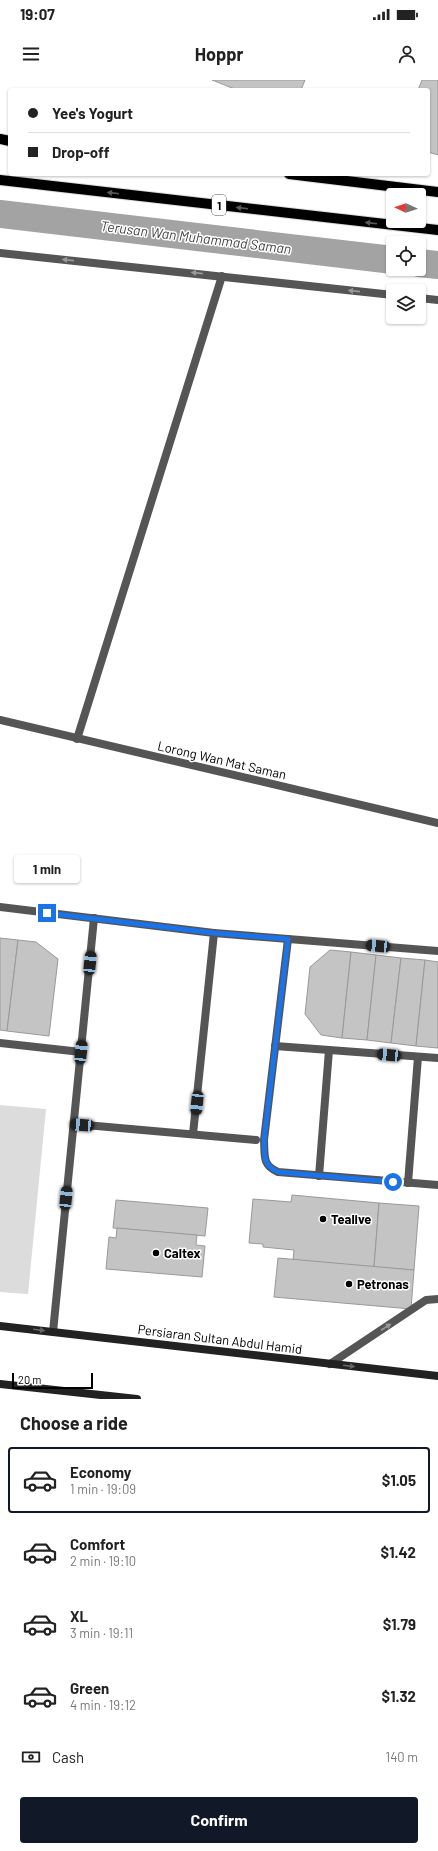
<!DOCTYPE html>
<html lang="en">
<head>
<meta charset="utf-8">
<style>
	:root { --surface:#fff; --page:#f6f6f6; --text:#222; --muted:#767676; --line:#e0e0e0; --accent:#111827 }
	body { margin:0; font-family:Barlow,sans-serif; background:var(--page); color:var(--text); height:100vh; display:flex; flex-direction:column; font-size:15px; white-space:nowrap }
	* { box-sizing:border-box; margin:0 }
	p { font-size:13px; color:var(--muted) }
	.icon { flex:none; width:22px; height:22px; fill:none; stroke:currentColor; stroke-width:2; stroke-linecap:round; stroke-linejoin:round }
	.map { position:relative; height:1319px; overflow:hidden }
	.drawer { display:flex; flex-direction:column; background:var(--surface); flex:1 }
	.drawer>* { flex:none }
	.hud { position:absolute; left:8px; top:8px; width:422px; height:88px; border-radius:4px; box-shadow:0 1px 3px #0004; display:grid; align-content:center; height:88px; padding:0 20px; background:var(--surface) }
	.needle { width:26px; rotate:273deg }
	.fabs { position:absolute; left:386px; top:108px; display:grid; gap:8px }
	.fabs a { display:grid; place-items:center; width:40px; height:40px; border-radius:4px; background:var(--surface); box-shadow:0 1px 3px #0004; font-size:20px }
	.scale { position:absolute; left:12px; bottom:10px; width:81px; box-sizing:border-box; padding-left:4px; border:2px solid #000; border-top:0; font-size:11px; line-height:14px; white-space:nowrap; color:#000; -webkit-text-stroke:3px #fff; paint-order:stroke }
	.end { position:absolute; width:18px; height:18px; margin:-9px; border:5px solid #1a73e8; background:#fff; box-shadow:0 0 0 2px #fff }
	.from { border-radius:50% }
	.bubble { position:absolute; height:28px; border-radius:4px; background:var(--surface); box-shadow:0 1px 3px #0004; font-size:13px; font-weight:700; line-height:28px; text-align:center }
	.car { position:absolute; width:12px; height:24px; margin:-12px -6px; border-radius:5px; box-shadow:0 0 3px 1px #0007; background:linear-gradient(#222 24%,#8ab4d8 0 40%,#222 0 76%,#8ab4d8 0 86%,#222 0) }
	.hud b { display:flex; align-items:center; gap:14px; height:38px; font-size:15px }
	.hud b+b { border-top:1px solid var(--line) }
	.hud i { width:10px; height:10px; background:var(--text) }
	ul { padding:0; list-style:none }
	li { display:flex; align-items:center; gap:12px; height:66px; margin:0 8px 6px; padding:0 12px; border:2px solid transparent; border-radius:4px }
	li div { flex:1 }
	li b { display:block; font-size:15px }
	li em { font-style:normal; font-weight:700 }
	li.on { border-color:var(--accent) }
	li>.icon { width:36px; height:36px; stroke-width:1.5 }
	h2 { padding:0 20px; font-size:18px; line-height:48px }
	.pay { display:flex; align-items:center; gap:10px; height:44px; padding:0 20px; font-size:15px }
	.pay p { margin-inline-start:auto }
	.cta { display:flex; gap:8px; margin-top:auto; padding:8px 20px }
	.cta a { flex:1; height:46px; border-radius:4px; background:var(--accent); color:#fff; font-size:16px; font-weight:700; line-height:46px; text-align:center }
	.status { display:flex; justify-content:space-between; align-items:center; height:28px; padding:0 20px; background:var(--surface); direction:ltr }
	.status svg { height:11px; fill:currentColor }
	header { display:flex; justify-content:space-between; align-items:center; height:52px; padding:0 20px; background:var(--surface); font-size:18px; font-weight:700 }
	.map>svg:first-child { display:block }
	.green { fill:#dcdcdc }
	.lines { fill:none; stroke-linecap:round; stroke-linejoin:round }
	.canal { stroke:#a3a3a3; stroke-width:28 }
	.building { fill:#c4c4c4; stroke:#999 }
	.primary-casing { stroke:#dbdbdb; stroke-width:12 }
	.service { stroke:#555; stroke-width:8 }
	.minor { stroke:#555; stroke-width:8 }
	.secondary { stroke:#222; stroke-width:8 }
	.primary { stroke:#000; stroke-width:10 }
	.oneway { fill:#595959 }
	.oneway2 { fill:#999 }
	.oneway3 { fill:#646464 }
	.route { stroke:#1a73e8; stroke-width:5 }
	.poi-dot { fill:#000; stroke:#fff; stroke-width:1.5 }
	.labels { text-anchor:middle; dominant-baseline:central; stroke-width:3; stroke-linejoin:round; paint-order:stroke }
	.shield { fill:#fff; stroke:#4c4c4c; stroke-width:1 }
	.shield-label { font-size:12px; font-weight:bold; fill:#000 }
	.street-label { font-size:13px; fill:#000; stroke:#fff }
	.poi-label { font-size:13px; font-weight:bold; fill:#000; stroke:#fff; text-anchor:start }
	.water-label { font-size:14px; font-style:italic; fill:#444; stroke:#fff }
</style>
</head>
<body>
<div class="status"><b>19:07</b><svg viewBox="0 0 49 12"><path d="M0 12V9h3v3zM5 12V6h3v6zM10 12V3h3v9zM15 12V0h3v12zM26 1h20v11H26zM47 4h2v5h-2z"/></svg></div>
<header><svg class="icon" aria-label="menu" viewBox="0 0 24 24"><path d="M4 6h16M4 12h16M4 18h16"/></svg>Hoppr<svg class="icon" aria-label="person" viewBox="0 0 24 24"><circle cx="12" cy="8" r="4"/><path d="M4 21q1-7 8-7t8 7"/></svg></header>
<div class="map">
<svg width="438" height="1319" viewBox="0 0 438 1319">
	<rect width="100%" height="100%" fill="#fff"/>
	<path class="green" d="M0 1025 46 1029 28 1214 0 1212Z"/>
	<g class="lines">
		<g class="canal">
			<path d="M0 134 393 180"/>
			<path d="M419 183 438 185"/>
		</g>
	</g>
	<g class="building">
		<path d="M212 0H305L301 10H237Z"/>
		<path d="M422 0H438V75L428 72V10H418Z"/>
		<path d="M0 858 18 860 7 951 0 950Z"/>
		<path d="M18 860 36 862 58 879 49 956 7 951Z"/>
		<path d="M330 870 351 872 342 958 321 955 305 934 310 887Z"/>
		<path d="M351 872 376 875 367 960 342 958Z"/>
		<path d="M376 875 401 878 391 963 367 960Z"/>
		<path d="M401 878 425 880 416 966 391 963Z"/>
		<path d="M425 880 438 882V968L416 966Z"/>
		<path d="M292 1115 379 1123 374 1187 293 1180 294 1170 263 1167V1164L249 1163 253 1119 291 1122Z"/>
		<path d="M116 1120 208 1128 205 1156 113 1148Z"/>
		<path d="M379 1123 419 1126 414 1190 374 1187Z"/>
		<path d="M117 1148 197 1155 196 1165 205 1166 202 1197 106 1189 109 1157 116 1158Z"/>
		<path d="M278 1178 414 1190 411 1229 274 1217Z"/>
	</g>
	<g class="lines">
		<g class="primary-casing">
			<g id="primary">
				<path d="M0 59 10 61"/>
				<path d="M289 94 438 112"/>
				<path d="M0 100 438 150"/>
			</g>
		</g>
		<g class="service">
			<path d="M288 859 264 1060C265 1076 262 1085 278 1092L438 1105"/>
			<path d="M0 963 81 972"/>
			<path d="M275 966 438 978"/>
			<path d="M74 1044 256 1060"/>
			<path d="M193 1054 214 853"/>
			<path d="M319 1096 329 970"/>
			<path d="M408 1103 418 977"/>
			<path d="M330 1284 426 1220 438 1219"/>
		</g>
		<g class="minor">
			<path d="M0 173 393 215"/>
			<path d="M419 218 438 220"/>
			<path d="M0 640 438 743"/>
			<path d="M77 659 222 196"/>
			<path d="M0 827 214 853 438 871"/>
			<path d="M53 1252 94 838"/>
		</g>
		<g class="secondary">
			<path d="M0 1246 438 1296"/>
			<path d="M0 1304 137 1319"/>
		</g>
		<use href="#primary" class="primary"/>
	</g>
	<defs><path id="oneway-solid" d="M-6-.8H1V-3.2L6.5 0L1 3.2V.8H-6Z"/></defs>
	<g class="oneway">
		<use href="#oneway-solid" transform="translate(113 113) rotate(-173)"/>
		<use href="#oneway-solid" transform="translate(242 128) rotate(-173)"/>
		<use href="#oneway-solid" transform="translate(371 143) rotate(-173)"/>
	</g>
	<g class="oneway2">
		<use href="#oneway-solid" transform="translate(68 180) rotate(-174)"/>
		<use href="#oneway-solid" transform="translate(197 193) rotate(-174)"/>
		<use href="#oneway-solid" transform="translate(354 211) rotate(-174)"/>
		<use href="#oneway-solid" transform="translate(386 1247) rotate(-33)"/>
	</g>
	<g class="oneway3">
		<use href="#oneway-solid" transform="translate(39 1250) rotate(7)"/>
		<use href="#oneway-solid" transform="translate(349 1286) rotate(7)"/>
	</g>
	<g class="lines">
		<path class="route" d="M47 833 214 853 288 859 264 1060C265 1076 262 1085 278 1092L393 1102"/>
	</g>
	<g class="poi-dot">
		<circle cx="323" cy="1139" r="4"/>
		<circle cx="156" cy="1173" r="4"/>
		<circle cx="349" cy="1204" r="4"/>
	</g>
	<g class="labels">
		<rect class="shield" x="212" y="115" width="14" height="20" rx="3"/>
		<g class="shield-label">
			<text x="219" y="125">1</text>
		</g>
		<g class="street-label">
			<text transform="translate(222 680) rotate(13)">Lorong Wan Mat Saman</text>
			<text transform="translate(220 1259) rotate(7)">Persiaran Sultan Abdul Hamid</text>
		</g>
		<g class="poi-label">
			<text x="331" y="1139">Tealive</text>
			<text x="164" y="1173">Caltex</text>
			<text x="357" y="1204">Petronas</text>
		</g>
		<g class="water-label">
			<text transform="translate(196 157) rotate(7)">Terusan Wan Muhammad Saman</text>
		</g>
	</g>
</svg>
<div class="fabs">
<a><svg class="needle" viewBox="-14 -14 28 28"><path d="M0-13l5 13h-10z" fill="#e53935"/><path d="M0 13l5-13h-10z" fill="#767676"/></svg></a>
<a><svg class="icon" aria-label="locate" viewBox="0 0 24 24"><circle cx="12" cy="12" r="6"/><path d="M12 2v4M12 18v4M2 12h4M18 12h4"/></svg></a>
<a><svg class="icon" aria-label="layers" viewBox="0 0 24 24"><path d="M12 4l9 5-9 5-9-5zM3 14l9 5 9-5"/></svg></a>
</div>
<div class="scale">20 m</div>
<i class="end from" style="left:393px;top:1102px"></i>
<i class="end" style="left:47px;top:833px"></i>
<div class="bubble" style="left:14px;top:775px;width:66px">1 min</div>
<i class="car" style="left:378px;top:866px;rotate:275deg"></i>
<i class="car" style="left:90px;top:883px;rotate:6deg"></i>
<i class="car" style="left:81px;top:972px;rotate:6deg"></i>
<i class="car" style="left:389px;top:975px;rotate:275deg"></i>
<i class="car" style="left:197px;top:1023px;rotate:186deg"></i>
<i class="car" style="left:82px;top:1045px;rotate:274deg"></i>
<i class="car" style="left:66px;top:1118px;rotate:6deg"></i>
<div class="hud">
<b><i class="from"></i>Yee's Yogurt</b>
<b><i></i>Drop-off</b>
</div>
</div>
<section class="drawer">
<h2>Choose a ride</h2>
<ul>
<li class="on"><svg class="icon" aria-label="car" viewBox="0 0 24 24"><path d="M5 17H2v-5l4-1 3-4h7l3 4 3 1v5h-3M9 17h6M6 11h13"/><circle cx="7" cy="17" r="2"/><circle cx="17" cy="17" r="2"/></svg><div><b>Economy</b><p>1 min · 19:09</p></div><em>$1.05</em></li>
<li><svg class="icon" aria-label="car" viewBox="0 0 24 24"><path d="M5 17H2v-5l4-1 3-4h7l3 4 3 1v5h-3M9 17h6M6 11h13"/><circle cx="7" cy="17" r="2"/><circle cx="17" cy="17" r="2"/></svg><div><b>Comfort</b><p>2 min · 19:10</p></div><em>$1.42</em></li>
<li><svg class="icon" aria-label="car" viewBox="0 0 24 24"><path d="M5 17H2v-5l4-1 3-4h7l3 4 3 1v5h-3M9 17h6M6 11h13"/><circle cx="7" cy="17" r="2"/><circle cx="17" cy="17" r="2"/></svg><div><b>XL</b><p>3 min · 19:11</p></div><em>$1.79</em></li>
<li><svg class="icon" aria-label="car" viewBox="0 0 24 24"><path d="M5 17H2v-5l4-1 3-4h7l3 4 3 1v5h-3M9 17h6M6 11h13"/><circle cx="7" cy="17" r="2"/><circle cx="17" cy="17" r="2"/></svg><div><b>Green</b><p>4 min · 19:12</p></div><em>$1.32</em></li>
</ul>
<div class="pay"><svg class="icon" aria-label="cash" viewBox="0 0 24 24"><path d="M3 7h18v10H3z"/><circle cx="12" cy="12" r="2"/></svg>Cash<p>140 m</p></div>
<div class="cta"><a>Confirm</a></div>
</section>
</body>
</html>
